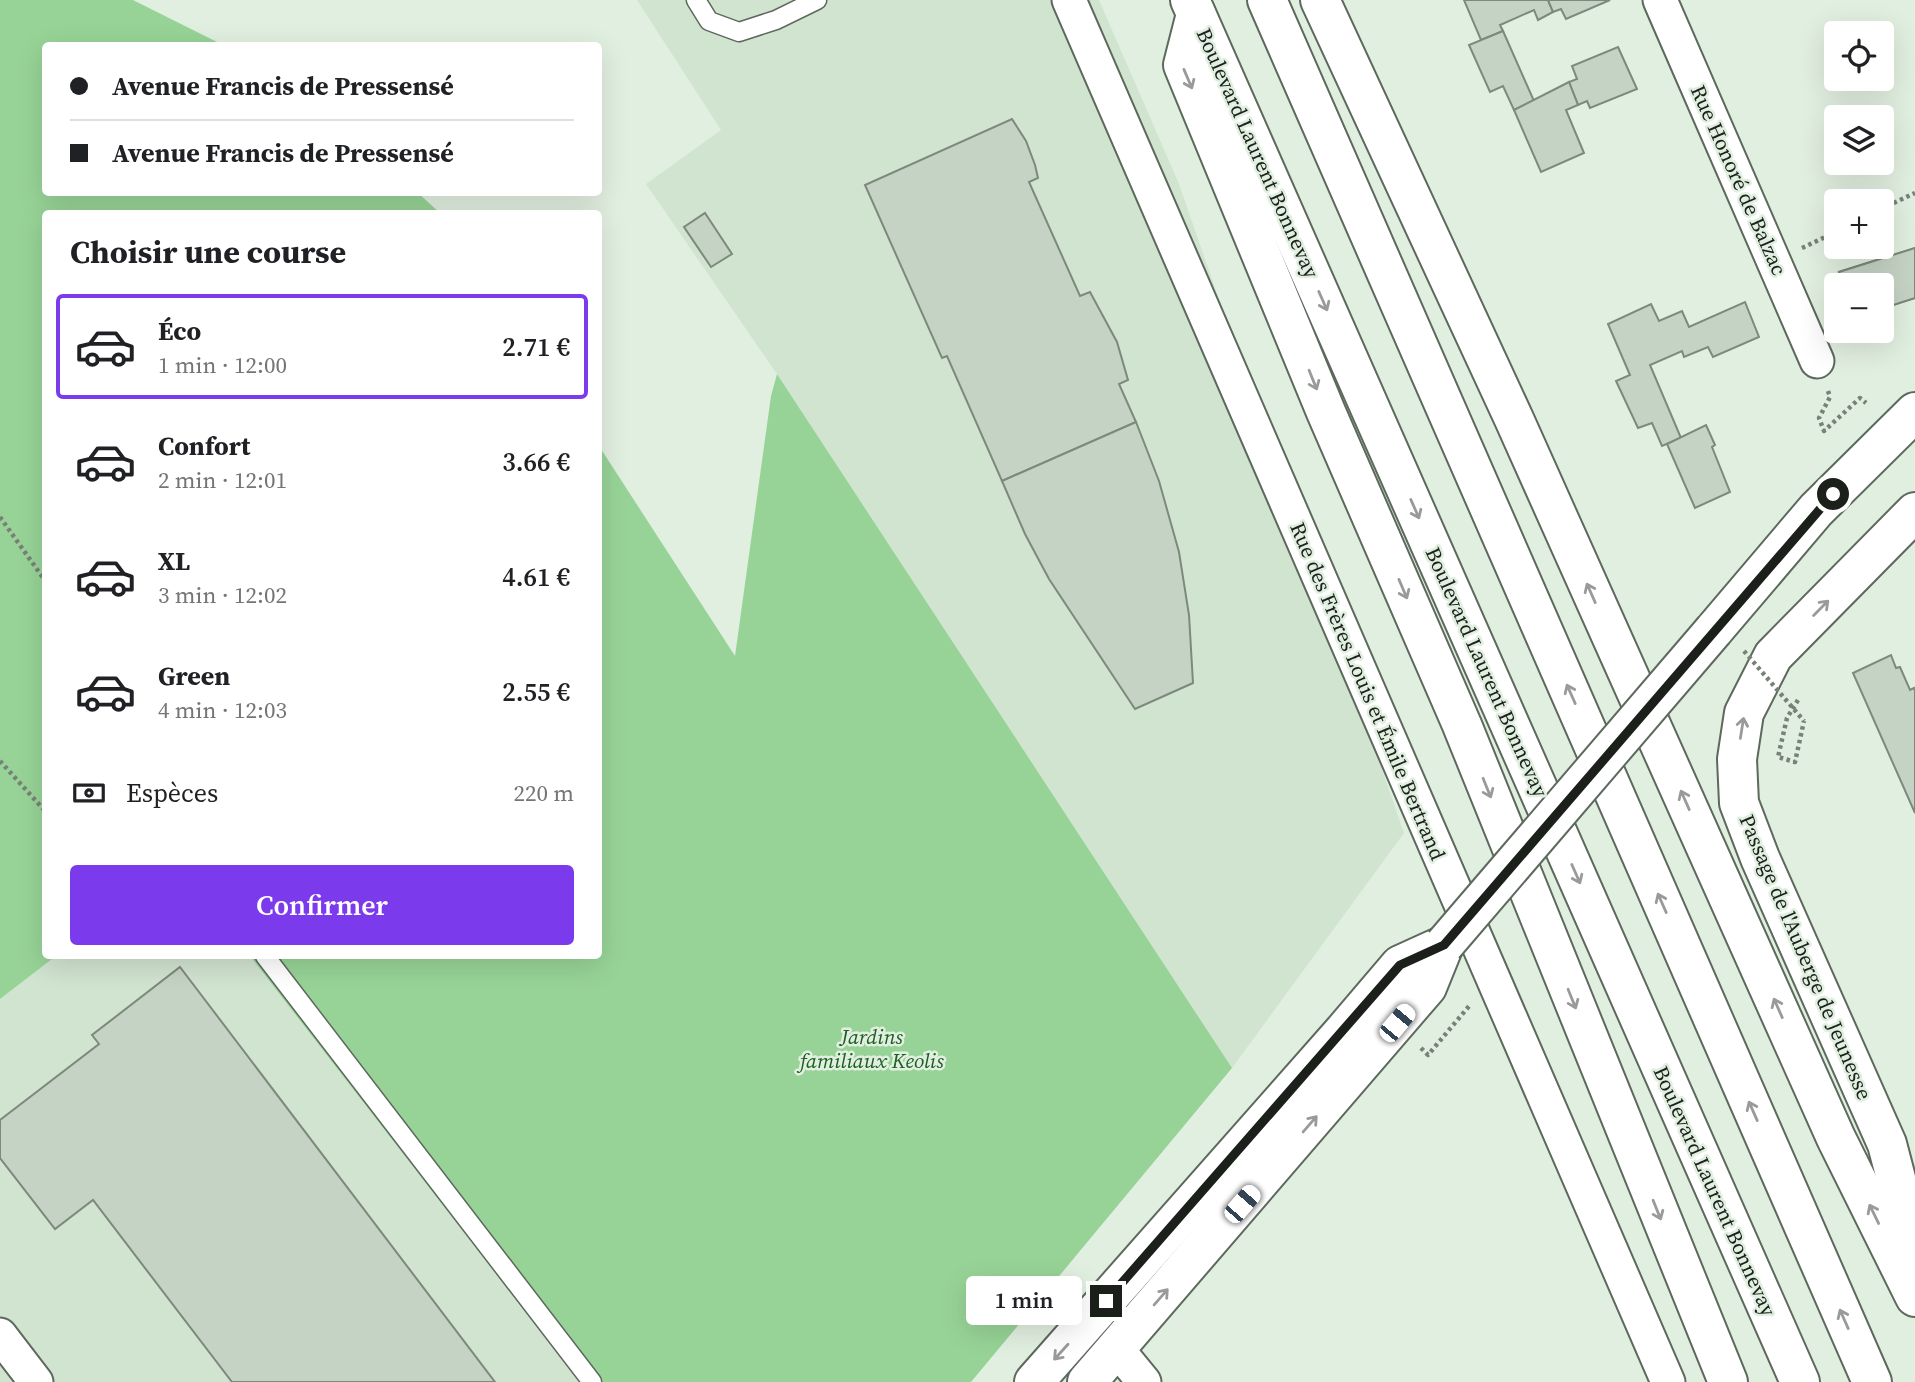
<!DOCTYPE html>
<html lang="fr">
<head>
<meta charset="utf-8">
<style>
	:root { --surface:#fff; --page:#f2f2f2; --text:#202124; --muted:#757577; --line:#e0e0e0; --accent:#7c3aed }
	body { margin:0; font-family:"Source Serif 4",serif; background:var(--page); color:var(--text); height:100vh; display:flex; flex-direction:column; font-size:26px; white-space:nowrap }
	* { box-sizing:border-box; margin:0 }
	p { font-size:23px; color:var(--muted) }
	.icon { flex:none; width:38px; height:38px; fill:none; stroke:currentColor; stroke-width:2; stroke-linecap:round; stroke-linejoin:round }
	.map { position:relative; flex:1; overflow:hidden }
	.side { position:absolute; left:42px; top:210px; width:560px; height:749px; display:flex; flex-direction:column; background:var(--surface); border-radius:7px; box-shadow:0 7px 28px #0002 }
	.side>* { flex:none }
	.guide { position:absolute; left:42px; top:42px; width:560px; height:154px; border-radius:7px; box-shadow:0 7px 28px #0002; display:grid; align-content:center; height:154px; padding:0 28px; background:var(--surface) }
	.tools { position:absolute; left:1824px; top:21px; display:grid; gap:14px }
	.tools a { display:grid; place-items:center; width:70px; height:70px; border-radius:7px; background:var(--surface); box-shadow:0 7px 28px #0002; font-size:35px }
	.end { position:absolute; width:32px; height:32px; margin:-16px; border:9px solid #1b201b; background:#fff; box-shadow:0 0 0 4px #fff }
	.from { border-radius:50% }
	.bubble { position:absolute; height:49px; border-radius:7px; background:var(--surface); box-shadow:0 7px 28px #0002; font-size:23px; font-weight:600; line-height:49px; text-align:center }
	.car { position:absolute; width:21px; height:42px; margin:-21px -10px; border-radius:9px; box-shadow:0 0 5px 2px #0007; background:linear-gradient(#fff 24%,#345 0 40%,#fff 0 76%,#345 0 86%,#fff 0) }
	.guide b { display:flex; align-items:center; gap:24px; height:66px; font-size:26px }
	.guide b+b { border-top:2px solid var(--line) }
	.guide i { width:18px; height:18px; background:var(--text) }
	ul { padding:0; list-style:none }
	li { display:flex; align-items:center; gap:21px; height:105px; margin:0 14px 10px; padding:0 14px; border:4px solid transparent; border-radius:7px }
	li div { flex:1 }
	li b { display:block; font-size:26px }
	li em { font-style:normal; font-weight:600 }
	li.on { border-color:var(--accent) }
	li>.icon { width:63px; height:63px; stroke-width:1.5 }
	h2 { padding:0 28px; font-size:32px; line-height:84px }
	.pay { display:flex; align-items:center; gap:18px; height:77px; padding:0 28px; font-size:26px }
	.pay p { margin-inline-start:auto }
	.cta { display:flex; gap:14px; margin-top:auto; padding:14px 28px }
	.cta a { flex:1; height:80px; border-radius:7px; background:var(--accent); color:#fff; font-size:28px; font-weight:600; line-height:80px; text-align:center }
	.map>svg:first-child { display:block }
	.built { fill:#d1e4d0 }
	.green { fill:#97d396 }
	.building { fill:#c5d3c4; stroke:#7c897c; stroke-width:2 }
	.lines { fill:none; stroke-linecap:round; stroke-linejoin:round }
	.service-casing { stroke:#5d695d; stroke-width:21 }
	.minor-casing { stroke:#5d695d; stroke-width:37 }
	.tertiary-casing { stroke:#5d695d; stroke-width:42 }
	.trunk-casing { stroke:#5d695d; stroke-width:42 }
	.path { stroke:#788178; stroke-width:4.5; stroke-dasharray:3.5 3.5; stroke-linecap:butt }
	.service { stroke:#fff; stroke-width:18 }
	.minor { stroke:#fff; stroke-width:33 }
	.tertiary { stroke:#fff; stroke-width:38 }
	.trunk { stroke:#fff; stroke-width:38 }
	.tertiary-bridge-casing { stroke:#5d695d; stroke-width:42; stroke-linecap:butt }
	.path-bridge { stroke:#788178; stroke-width:4.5; stroke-dasharray:3.5 3.5; stroke-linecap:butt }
	.tertiary-bridge { stroke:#fff; stroke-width:38 }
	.oneway { stroke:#989b98 }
	.route { stroke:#1b201b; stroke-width:9 }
	.labels { text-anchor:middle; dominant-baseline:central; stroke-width:5; stroke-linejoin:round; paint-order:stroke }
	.street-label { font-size:21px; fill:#1b201b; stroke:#e1efe0 }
	.park-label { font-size:21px; font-style:italic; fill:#1b5e1f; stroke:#e1efe0 }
</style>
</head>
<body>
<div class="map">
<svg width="1915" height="1382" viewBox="0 0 1915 1382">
	<rect width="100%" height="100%" fill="#e1efe0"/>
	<g class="built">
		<path d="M637 0H1099L1179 184 1404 833 1232 1068 777 374 646 184 721 130Z"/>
		<path d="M56 956H250L580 1382H0V999Z"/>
	</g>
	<g class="green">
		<path d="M0 0H133L223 45 46 46V192L418 193 440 213 46 214V956H56L0 999Z"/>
		<path d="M777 374 1232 1068 971 1382H580L250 956H598L599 446 735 656 771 396Z"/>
	</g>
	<g class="building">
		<path d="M1464 0H1548L1553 12 1538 20 1534 10 1500 25 1503 31 1481 40Z"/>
		<path d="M1548 0H1610L1566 19 1561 9 1553 12Z"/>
		<path d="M1503 31 1534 101 1514 110 1503 86 1490 92 1469 45Z"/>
		<path d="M1618 47 1637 89 1590 108 1587 101 1578 105 1569 82 1577 79 1572 66Z"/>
		<path d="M1569 82 1578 105 1566 110 1584 153 1541 172 1514 110Z"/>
		<path d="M1012 119 1026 141 1035 165 1038 178 1029 182 1080 296 1090 292 1117 342 1128 380 1119 384 1136 422 1002 481 947 356 942 358 865 185Z"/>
		<path d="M705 213 732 254 711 267 684 227Z"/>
		<path d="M1915 248V298L1881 309V285H1844L1839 272Z"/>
		<path d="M1915 248V298L1881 309V285H1844L1839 272Z"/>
		<path d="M1745 302 1759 337 1713 357 1708 347 1684 357 1682 351 1650 365 1681 438 1662 446 1652 423 1638 428 1616 381 1630 375 1608 324 1651 304 1659 321 1682 311 1689 327Z"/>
		<path d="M1136 422 1159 481 1179 552 1189 615 1193 683 1135 709 1049 579 1025 534 1002 481Z"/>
		<path d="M1706 425 1715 445 1712 447 1730 492 1695 508 1667 444Z"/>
		<path d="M1891 655 1896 668 1900 667 1910 690 1914 688 1915 691V813L1853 673Z"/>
		<path d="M180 967 495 1382H232L93 1200 55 1229 0 1158V1120L99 1044 92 1035Z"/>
	</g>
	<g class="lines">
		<g class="service-casing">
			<g id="service">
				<path d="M696 0 709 21 739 32 776 20 817 0"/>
				<path d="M265 956 592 1382"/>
			</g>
		</g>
		<g class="minor-casing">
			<g id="minor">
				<path d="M1069 0 1668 1382"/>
				<path d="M1660 0 1817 361"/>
				<path d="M0 1335 36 1382"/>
				<path d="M1117 1349 1144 1382"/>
			</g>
		</g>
		<g class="tertiary-casing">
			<g id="tertiary">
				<path d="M1915 512 1773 656 1744 713 1737 759 1739 803 1760 858 1887 1144 1915 1251"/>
				<path d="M1714 630 1816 510 1915 412"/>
				<path d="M1034 1382 1343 1032 1400 965 1444 945"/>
				<path d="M1087 1382 1427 987 1444 945"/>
			</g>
		</g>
		<g class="trunk-casing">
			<g id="trunk">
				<path d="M1190 0 1800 1382"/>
				<path d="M1267 0 1872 1382"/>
				<path d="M1320 0 1514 419 1836 1138 1915 1297"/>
				<path d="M1196 14 1183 65 1326 412 1462 725 1728 1382"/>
			</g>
		</g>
		<g class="path">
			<path d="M1881 209 1915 193"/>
			<path d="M1802 248 1836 232"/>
			<path d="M1828 391 1830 397 1819 418 1824 431 1860 398 1866 403"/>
			<path d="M0 517 46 582"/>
			<path d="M1798 700 1787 718 1778 757 1795 762 1804 721"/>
			<path d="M0 761 46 812"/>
			<path d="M1421 1048 1428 1055 1470 1005"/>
		</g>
		<use href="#service" class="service"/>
		<use href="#minor" class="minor"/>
		<use href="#tertiary" class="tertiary"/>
		<use href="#trunk" class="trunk"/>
		<g class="tertiary-bridge-casing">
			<path id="tertiary-bridge" d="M1444 945 1714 630"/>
		</g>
		<path class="path-bridge" d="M1744 651 1804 721"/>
		<use href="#tertiary-bridge" class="tertiary-bridge"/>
	</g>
	<defs><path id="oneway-shaft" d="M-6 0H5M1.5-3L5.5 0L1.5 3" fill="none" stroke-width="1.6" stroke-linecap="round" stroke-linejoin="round" transform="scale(1.75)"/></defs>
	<g class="oneway">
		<use href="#oneway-shaft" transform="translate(1188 79) rotate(67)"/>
		<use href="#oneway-shaft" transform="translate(1323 301) rotate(66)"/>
		<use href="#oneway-shaft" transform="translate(1313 380) rotate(68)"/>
		<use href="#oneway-shaft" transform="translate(1415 509) rotate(66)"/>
		<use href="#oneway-shaft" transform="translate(1403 589) rotate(67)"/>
		<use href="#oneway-shaft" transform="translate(1591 593) rotate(-114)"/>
		<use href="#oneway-shaft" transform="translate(1821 608) rotate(-45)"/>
		<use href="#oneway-shaft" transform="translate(1571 694) rotate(-114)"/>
		<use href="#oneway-shaft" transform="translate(1742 728) rotate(-81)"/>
		<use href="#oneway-shaft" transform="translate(1487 788) rotate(68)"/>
		<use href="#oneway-shaft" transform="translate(1685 800) rotate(-114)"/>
		<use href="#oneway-shaft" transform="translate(1576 874) rotate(66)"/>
		<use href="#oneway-shaft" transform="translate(1662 903) rotate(-114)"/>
		<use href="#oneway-shaft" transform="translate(1572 999) rotate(68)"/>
		<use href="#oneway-shaft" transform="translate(1778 1008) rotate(-114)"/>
		<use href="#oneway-shaft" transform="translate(1753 1111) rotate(-114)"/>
		<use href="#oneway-shaft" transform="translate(1310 1124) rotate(-49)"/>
		<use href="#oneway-shaft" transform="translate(1657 1210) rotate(68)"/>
		<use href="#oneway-shaft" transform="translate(1874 1214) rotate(-116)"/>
		<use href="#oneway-shaft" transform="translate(1161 1297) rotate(-49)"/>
		<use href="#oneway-shaft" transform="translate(1844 1319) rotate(-114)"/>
		<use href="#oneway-shaft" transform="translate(1061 1352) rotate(132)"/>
	</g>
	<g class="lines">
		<path class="route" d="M1106 1301 1400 965 1444 945 1833 494"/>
	</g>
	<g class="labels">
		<g class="street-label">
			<text transform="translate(1258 153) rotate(66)">Boulevard Laurent Bonnevay</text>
			<text transform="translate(1739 180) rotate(66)">Rue Honoré de Balzac</text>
			<text transform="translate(1487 672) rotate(66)">Boulevard Laurent Bonnevay</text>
			<text transform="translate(1368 691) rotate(67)">Rue des Frères Louis et Émile Bertrand</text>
			<text transform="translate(1806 957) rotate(67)">Passage de l'Auberge de Jeunesse</text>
			<text transform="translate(1715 1191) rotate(66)">Boulevard Laurent Bonnevay</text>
		</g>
		<g class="park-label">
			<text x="872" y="1036">Jardins<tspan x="872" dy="24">familiaux Keolis</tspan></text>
		</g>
	</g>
</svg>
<div class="tools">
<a><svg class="icon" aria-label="locate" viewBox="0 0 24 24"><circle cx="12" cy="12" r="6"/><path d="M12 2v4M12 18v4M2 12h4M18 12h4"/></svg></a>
<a><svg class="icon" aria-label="layers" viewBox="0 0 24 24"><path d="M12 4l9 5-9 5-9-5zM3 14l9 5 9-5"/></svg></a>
<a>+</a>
<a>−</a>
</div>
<i class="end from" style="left:1833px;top:494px"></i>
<i class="end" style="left:1106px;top:1301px"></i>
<div class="bubble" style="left:966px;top:1276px;width:116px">1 min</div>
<i class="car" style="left:1397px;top:1023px;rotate:40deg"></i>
<i class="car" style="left:1242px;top:1204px;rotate:41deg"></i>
<div class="guide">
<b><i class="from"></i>Avenue Francis de Pressensé</b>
<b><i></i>Avenue Francis de Pressensé</b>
</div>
<section class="side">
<h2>Choisir une course</h2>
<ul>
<li class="on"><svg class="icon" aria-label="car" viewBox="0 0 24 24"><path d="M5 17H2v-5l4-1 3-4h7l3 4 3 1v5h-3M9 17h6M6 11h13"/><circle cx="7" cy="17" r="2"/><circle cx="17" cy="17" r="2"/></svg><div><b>Éco</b><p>1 min · 12:00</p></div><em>2.71 €</em></li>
<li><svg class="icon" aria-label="car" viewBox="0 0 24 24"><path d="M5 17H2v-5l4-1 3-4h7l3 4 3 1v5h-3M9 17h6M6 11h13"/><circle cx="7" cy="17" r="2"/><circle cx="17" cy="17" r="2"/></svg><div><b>Confort</b><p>2 min · 12:01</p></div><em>3.66 €</em></li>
<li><svg class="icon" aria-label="car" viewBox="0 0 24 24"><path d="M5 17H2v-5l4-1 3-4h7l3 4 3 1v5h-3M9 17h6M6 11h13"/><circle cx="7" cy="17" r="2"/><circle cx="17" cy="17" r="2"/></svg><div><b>XL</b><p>3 min · 12:02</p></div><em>4.61 €</em></li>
<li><svg class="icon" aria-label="car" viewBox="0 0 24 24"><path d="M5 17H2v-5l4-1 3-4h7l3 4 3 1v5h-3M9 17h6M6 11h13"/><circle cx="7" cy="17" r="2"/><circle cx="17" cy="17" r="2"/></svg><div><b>Green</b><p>4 min · 12:03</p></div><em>2.55 €</em></li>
</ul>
<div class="pay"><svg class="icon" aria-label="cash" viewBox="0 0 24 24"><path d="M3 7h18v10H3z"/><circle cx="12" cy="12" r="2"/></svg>Espèces<p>220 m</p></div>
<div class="cta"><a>Confirmer</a></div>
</section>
</div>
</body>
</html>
